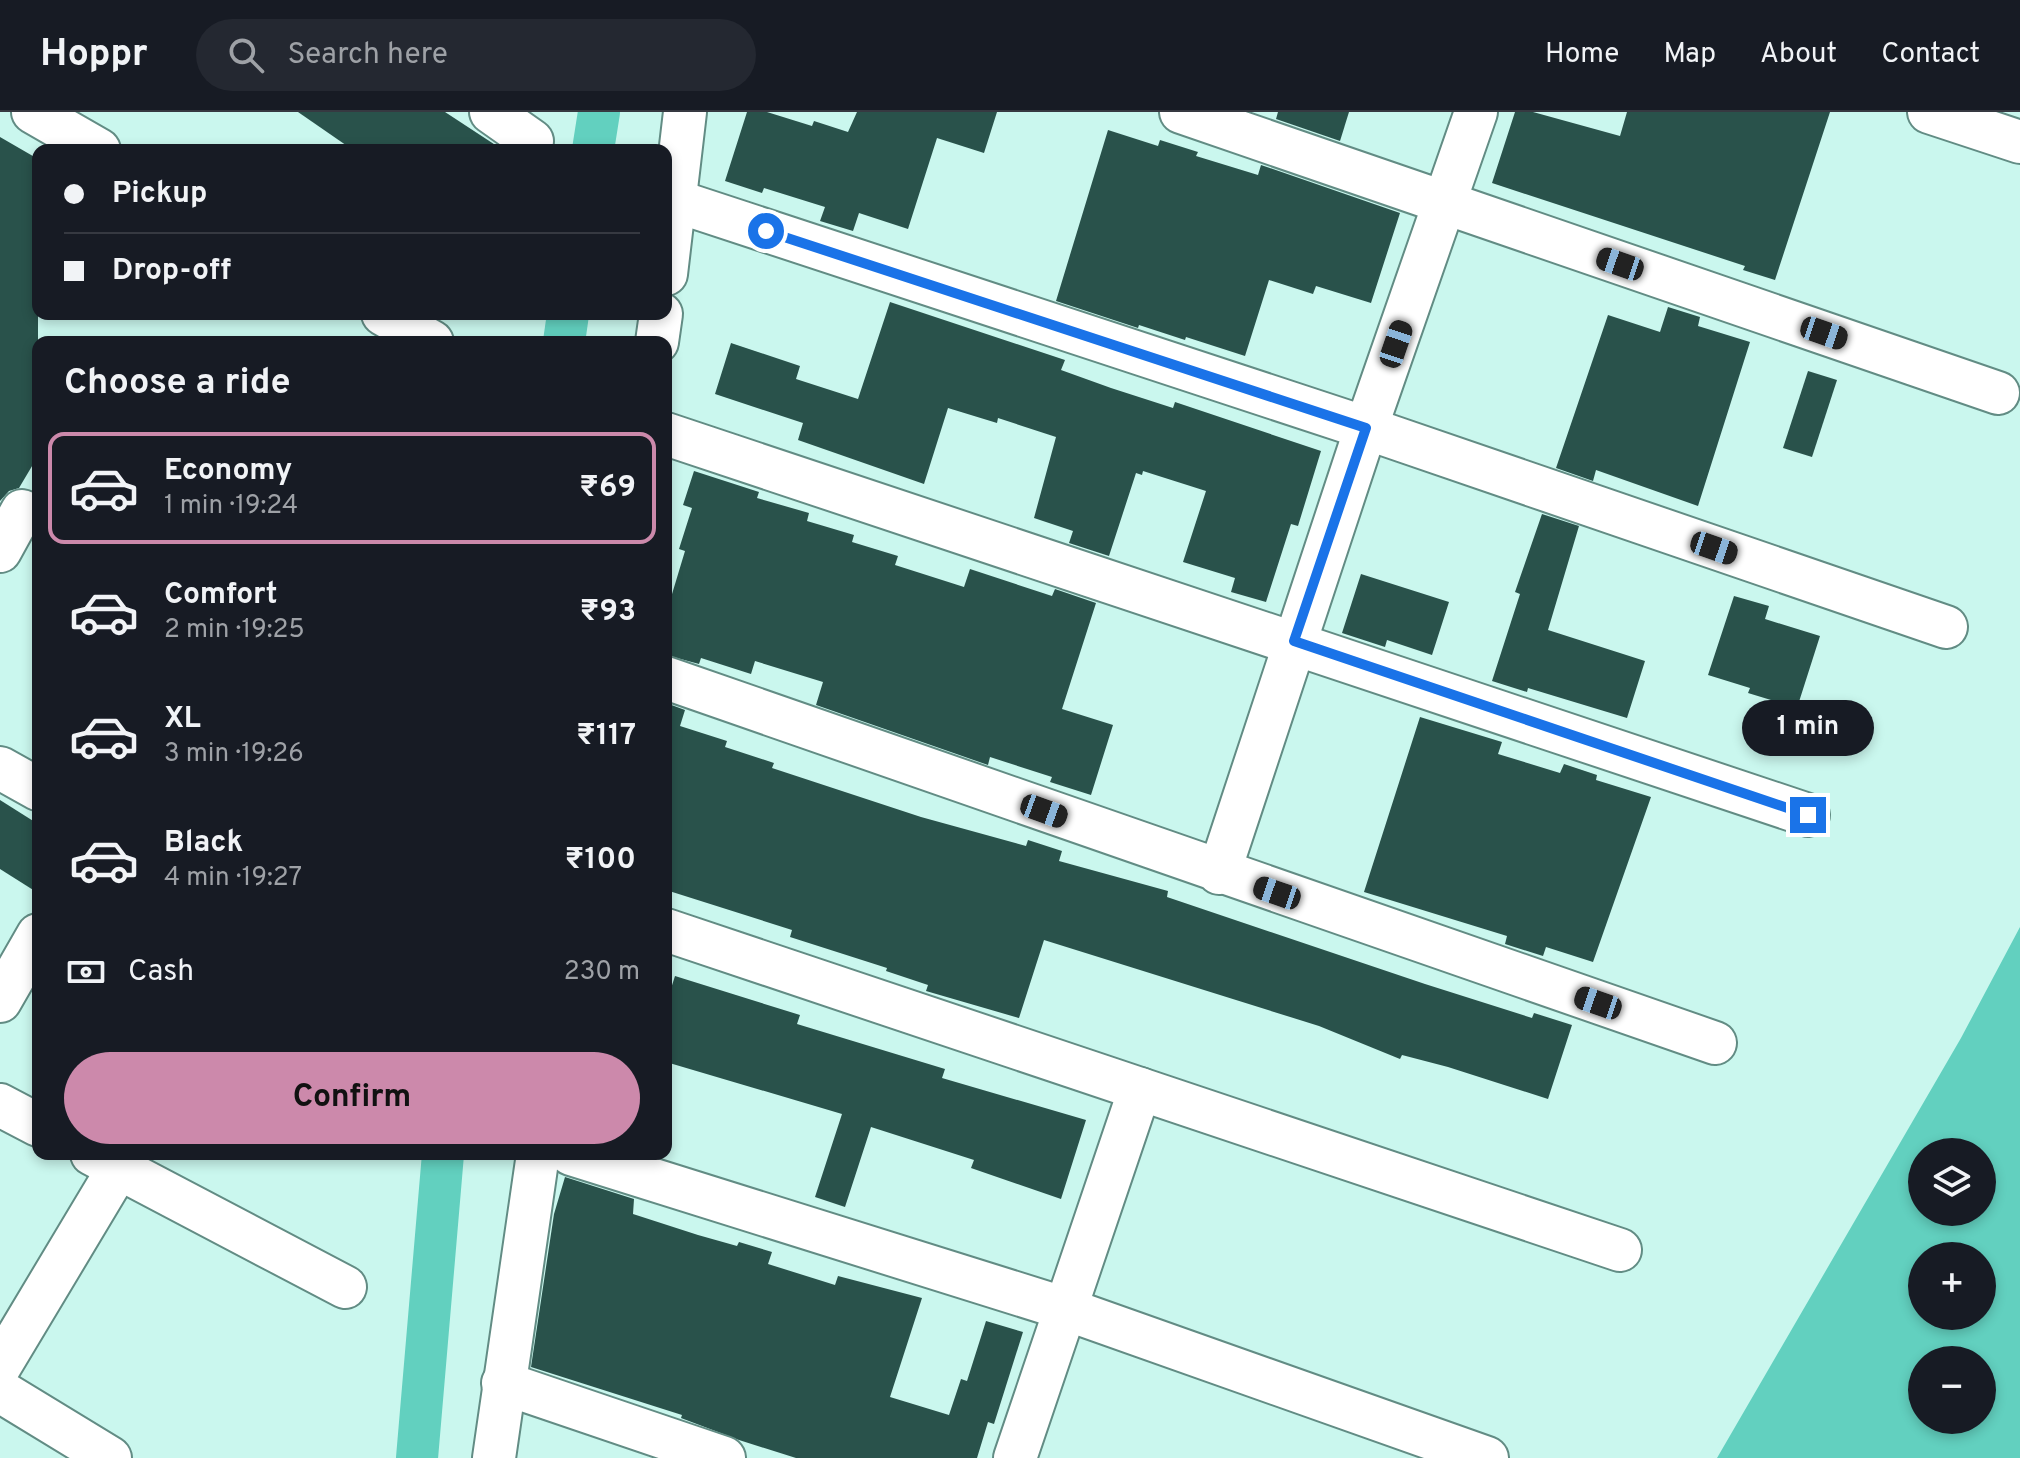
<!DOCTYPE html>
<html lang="en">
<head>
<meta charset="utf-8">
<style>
	:root { --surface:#171b24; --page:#242831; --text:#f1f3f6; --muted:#9ea1a6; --line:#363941; --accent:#cc89ab }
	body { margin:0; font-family:Overpass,sans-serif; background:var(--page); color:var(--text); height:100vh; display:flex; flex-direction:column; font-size:30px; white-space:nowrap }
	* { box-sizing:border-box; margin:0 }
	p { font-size:26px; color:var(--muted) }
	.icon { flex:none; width:44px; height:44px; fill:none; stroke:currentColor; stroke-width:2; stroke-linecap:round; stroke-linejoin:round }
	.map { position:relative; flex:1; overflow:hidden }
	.drawer { position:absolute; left:32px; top:224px; width:640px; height:824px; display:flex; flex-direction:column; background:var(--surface); border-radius:16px; box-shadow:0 4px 12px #0003 }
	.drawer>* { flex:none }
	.hud { position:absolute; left:32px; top:32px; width:640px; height:176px; border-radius:16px; box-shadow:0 4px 12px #0003; display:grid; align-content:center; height:176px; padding:0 32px; background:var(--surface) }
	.tools { position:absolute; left:1908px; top:1026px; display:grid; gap:16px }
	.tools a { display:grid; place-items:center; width:88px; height:88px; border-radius:50%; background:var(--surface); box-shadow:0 4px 12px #0003; font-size:40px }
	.end { position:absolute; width:36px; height:36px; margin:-18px; border:10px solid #1a73e8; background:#fff; box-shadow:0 0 0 4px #fff }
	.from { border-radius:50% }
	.bubble { position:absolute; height:56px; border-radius:28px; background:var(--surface); box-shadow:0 4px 12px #0003; font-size:26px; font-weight:700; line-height:56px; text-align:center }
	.car { position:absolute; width:24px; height:48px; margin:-24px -12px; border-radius:10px; box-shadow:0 0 6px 2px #0007; background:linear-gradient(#222 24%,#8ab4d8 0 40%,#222 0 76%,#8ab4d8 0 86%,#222 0) }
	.hud b { display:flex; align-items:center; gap:28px; height:76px; font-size:30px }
	.hud b+b { border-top:2px solid var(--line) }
	.hud i { width:20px; height:20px; background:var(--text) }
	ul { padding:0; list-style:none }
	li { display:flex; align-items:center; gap:24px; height:112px; margin:0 16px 12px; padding:0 16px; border:4px solid transparent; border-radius:16px }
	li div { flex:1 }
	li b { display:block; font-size:30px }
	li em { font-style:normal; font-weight:700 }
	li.selected { border-color:var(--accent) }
	li>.icon { width:72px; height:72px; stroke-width:1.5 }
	h2 { padding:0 32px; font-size:36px; line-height:96px }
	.pay { display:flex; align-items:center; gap:20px; height:88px; padding:0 32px; font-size:30px }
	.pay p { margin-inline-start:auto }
	.button { display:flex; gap:16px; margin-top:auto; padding:16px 32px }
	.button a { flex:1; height:92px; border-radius:48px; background:var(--accent); color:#111; font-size:32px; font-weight:700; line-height:92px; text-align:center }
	header { display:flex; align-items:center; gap:48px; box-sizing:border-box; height:112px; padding:0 40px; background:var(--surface); border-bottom:2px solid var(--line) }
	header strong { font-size:38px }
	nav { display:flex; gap:44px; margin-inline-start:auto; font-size:28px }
	.search { width:560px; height:72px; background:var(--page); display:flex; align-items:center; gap:20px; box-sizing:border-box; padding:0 28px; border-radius:44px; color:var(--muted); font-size:30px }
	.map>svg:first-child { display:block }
	.water { fill:#62d0bf; fill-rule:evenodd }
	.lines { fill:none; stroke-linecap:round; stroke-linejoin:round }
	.canal { stroke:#62d0bf; stroke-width:42 }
	.building { fill:#29524b }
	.minor-casing { stroke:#628c84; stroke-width:46 }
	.minor { stroke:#fff; stroke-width:42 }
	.route { stroke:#1a73e8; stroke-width:10 }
</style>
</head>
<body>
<header>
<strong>Hoppr</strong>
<div class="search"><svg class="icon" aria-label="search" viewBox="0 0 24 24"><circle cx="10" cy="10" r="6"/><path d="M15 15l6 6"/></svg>Search here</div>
<nav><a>Home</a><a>Map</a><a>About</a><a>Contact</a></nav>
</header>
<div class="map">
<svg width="2020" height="1346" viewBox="0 0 2020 1346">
	<rect width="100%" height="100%" fill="#caf7ee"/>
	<path class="water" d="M2020 815V1346H1717L1961 926ZM1922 1040H1982V1100H1922ZM1922 1144H1982V1204H1922ZM1922 1248H1982V1308H1922Z"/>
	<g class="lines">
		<g class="canal">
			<path d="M593 38 599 0"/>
			<path d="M564 230 568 202"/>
			<path d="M417 1346 443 1042"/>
		</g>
	</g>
	<g class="building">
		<path d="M298 0H445L503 38H353Z"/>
		<path d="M747 0H767L812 14 814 9 848 20 857 0H997L984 41 937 26 908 117 859 101 853 119 820 109 825 95 764 76 762 81 725 69Z"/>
		<path d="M1278 0H1349L1340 29 1276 7Z"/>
		<path d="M1515 0H1533L1620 24 1627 0H1830L1775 168 1743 158 1745 154 1492 71Z"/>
		<path d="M1108 18 1158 34 1160 28 1198 40 1196 44 1258 63 1261 53 1400 101 1371 191 1316 174 1313 182 1269 168 1245 244 1186 225 1185 228 1139 213 1138 216 1056 189Z"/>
		<path d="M0 25 38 47V344L19 376 9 379 0 389Z"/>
		<path d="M890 190 1065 248 1061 258 1111 276 1173 296 1175 290 1321 339 1298 414 1291 412 1266 490 1231 480 1235 466 1183 450 1206 379 1143 359 1142 363 1136 361 1109 444 1069 431 1073 419 1034 406 1056 325 998 306 997 311 948 296 924 372 798 328 803 311 715 282 731 231 800 254 796 267 858 287Z"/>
		<path d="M1668 195 1700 205 1698 214 1750 230 1698 394 1596 358 1593 369 1556 356 1608 203 1660 220Z"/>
		<path d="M1808 259 1837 268 1812 345 1783 336Z"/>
		<path d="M694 359 759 380 757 386 809 401 807 409 854 423 852 430 898 444 895 453 964 475 970 457 1052 484 1055 477 1096 491 1062 597 1113 613 1091 683 1050 670 1052 665 990 645 988 653 816 593 823 570 755 549 751 562 701 546 699 552 666 543V502L685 439 679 437 692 396 683 393Z"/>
		<path d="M1542 402 1579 414 1548 518 1645 549 1627 606 1528 576 1527 580 1492 569 1520 482 1515 480Z"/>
		<path d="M1361 462 1449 490 1432 543 1387 528 1385 535 1342 521Z"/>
		<path d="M1734 484 1769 494 1765 507 1820 524 1797 596 1748 581 1750 576 1708 563Z"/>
		<path d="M666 591 685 598 680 614 727 629 725 635 774 651 772 656 921 705 1026 734 1028 728 1062 739 1059 749 1168 779 1167 785 1425 872 1532 906 1534 901 1572 913 1548 987 1448 955 1402 943 1400 947 1319 914 1044 828 1019 906 926 879 928 873 886 859 887 856 790 825 792 818 666 778Z"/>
		<path d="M1420 605 1502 630 1498 642 1560 661 1564 652 1597 663 1596 668 1651 685 1593 850 1546 835 1543 844 1505 832 1507 824 1364 780Z"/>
		<path d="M0 688 38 712V781L0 757Z"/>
		<path d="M675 864 800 903 797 912 945 957 942 966 1086 1008 1061 1087 971 1056 974 1048 871 1015 845 1095 815 1085 842 1002 666 950V892Z"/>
		<path d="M565 1065 634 1087 633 1102 698 1123 737 1134 739 1130 772 1140 768 1152 835 1173 838 1164 922 1186 890 1285 949 1303 961 1267 967 1269 986 1209 1023 1220 994 1312 988 1310 977 1346H796L739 1328 681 1306 682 1303 531 1255 554 1102Z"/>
	</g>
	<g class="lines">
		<g class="minor-casing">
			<g id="minor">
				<path d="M33 0 99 38"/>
				<path d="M491 0 532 29"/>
				<path d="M1181 0 1998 281"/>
				<path d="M1929 0 2020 30"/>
				<path d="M676 89 1366 316 1946 515"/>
				<path d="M666 162 685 0"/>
				<path d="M383 202 432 230"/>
				<path d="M657 230 661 202"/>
				<path d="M666 322 1808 703"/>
				<path d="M0 439 22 399"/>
				<path d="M666 566 1715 931"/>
				<path d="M0 656 38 677"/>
				<path d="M1219 761 1366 316 1476 0"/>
				<path d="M666 818 1620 1138"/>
				<path d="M0 889 38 823"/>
				<path d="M0 993 38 1013"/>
				<path d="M92 1042 345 1175"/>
				<path d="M571 1042 1066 1197 1487 1346"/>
				<path d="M0 1254 127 1042"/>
				<path d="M503 1271 724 1346"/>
				<path d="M0 1279 110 1346"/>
				<path d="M494 1346 538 1042"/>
				<path d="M1015 1346 1140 977"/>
			</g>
		</g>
		<use href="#minor" class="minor"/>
	</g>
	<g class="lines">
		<path class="route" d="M766 119 1366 316 1294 529 1808 703"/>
	</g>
</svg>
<div class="tools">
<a><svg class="icon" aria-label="layers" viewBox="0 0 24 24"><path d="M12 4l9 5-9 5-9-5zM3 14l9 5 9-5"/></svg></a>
<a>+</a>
<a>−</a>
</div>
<i class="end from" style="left:766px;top:119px"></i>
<i class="end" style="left:1808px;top:703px"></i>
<div class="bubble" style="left:1742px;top:588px;width:132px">1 min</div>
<i class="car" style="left:1620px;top:152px;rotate:289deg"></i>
<i class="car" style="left:1824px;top:221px;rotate:109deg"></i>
<i class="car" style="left:1396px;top:232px;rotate:19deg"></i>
<i class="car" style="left:1714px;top:436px;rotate:109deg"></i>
<i class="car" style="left:1044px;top:699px;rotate:110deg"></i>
<i class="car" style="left:1277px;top:781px;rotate:289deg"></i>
<i class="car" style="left:1598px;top:891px;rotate:289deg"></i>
<div class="hud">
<b><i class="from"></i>Pickup</b>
<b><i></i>Drop-off</b>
</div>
<section class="drawer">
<h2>Choose a ride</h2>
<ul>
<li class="selected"><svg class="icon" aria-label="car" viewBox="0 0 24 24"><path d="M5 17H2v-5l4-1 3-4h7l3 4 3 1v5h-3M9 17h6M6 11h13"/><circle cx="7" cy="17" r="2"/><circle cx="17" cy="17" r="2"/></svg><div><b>Economy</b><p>1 min · 19:24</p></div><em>₹69</em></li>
<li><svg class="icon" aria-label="car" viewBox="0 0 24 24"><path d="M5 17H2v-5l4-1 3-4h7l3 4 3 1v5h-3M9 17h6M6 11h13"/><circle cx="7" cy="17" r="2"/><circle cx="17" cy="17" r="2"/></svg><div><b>Comfort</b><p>2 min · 19:25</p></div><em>₹93</em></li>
<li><svg class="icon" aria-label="car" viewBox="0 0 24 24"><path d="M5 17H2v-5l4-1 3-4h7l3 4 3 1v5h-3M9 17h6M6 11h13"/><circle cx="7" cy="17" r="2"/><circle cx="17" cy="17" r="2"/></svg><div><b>XL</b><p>3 min · 19:26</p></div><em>₹117</em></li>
<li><svg class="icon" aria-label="car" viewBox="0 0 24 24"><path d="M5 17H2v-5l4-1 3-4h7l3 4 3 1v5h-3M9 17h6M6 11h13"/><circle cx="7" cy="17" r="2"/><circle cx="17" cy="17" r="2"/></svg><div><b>Black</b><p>4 min · 19:27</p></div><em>₹100</em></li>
</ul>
<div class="pay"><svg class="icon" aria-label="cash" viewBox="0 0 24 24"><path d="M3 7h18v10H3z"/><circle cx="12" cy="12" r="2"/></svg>Cash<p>230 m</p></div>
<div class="button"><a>Confirm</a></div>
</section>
</div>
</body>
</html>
